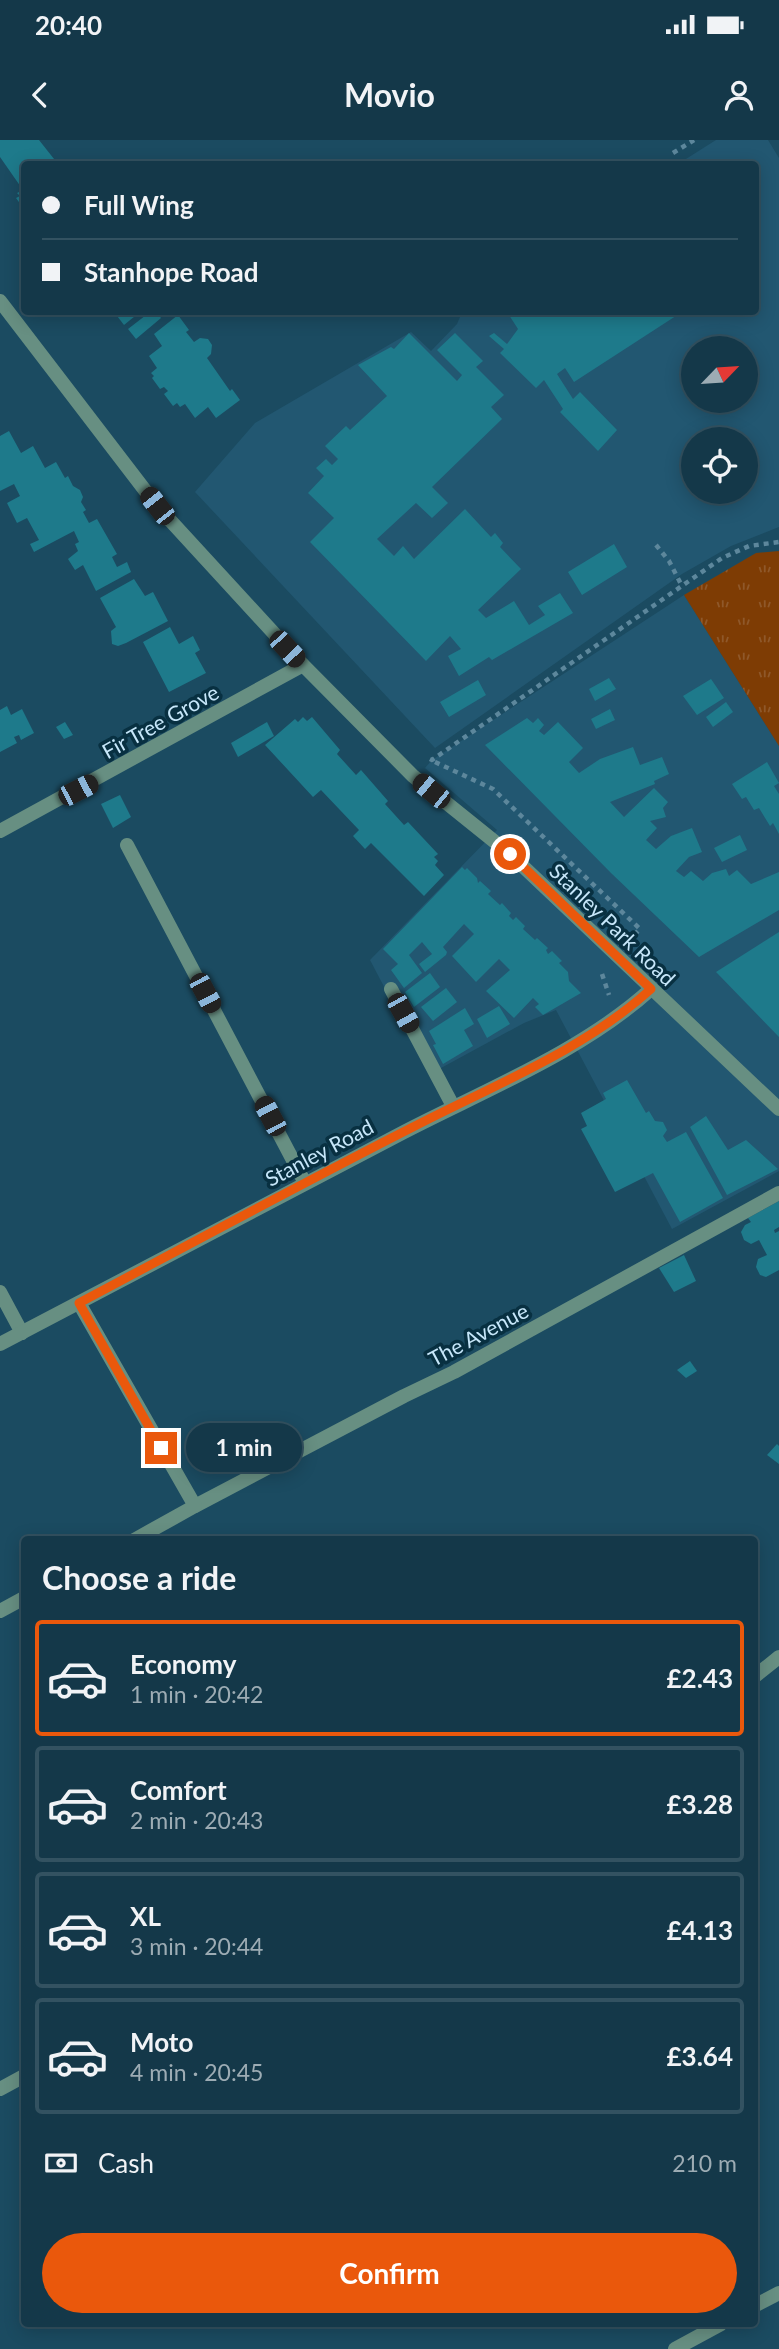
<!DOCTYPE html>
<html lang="en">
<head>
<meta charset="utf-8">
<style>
	:root { --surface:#143849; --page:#214353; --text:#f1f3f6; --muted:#9dacb4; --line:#335261; --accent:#ea580c }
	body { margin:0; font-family:Lato,sans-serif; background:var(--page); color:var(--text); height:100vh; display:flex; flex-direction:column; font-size:26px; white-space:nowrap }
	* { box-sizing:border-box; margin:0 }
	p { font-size:23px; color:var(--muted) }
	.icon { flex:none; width:38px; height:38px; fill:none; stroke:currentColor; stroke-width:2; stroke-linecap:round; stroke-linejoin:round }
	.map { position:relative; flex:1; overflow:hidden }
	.drawer { position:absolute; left:21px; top:1396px; width:737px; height:791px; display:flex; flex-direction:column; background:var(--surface); border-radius:7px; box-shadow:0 4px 18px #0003,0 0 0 2px var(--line) }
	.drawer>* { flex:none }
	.guide { position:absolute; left:21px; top:21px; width:738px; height:154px; border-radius:7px; box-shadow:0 4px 18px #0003,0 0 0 2px var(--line); display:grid; align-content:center; height:154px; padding:0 21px; background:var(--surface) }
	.needle { width:46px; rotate:65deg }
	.controls { position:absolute; left:681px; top:196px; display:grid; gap:14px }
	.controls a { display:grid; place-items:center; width:77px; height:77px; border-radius:50%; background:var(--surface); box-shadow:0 4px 18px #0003,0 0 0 2px var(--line); font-size:35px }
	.end { position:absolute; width:32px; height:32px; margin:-16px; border:9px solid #ea580c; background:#fff; box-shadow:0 0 0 4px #fff }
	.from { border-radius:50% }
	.bubble { position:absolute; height:49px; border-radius:24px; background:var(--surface); box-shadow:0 4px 18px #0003,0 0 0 2px var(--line); font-size:23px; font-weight:700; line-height:49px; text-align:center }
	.car { position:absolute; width:21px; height:42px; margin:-21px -10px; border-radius:9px; box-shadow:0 0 5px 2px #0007; background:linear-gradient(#222 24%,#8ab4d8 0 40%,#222 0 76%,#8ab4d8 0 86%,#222 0) }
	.guide b { display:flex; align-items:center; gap:24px; height:66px; font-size:26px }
	.guide b+b { border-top:2px solid var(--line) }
	.guide i { width:18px; height:18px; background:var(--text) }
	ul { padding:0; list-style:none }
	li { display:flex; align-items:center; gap:21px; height:116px; margin:0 14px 10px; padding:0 7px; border:4px solid var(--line); border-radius:7px }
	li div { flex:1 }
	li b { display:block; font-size:26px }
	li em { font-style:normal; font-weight:700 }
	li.selected { border-color:var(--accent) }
	li>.icon { width:63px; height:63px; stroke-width:1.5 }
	h2 { padding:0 21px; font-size:32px; line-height:84px }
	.pay { display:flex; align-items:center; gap:18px; height:77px; padding:0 21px; font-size:26px }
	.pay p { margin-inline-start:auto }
	.button { display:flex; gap:14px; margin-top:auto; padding:14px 21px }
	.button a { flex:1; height:80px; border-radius:42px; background:var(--accent); color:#fff; font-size:28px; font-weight:700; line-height:80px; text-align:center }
	.status { display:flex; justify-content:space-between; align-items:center; height:49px; padding:0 35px; background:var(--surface); direction:ltr }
	.status svg { height:19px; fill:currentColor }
	header { display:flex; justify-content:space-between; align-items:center; height:91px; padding:0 21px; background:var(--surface); font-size:32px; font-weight:700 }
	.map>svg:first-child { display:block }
	.built { fill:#225771; fill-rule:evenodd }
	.park { fill:url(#park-tufts) }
	.building { fill:#1e7a8b }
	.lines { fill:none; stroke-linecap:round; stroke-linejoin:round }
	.path { stroke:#5d879c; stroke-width:4.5; stroke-dasharray:5 5; stroke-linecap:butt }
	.service { stroke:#678f82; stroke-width:14 }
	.minor { stroke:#678f82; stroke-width:14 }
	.tertiary { stroke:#678f82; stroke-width:14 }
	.route { stroke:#ea580c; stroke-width:9 }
	.labels { text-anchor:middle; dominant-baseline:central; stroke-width:7; stroke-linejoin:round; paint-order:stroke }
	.street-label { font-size:21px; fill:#c7e7fa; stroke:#083041 }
</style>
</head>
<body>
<div class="status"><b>20:40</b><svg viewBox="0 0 49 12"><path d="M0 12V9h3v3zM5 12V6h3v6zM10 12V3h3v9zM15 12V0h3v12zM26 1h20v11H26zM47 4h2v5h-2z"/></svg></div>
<header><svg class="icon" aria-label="back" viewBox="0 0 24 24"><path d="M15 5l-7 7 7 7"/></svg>Movio<svg class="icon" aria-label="person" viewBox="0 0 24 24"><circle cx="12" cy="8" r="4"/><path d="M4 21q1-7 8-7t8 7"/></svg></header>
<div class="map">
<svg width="779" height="2209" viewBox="0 0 779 2209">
	<defs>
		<pattern id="park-tufts" width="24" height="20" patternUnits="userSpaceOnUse" patternTransform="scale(1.75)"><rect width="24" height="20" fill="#7e3c04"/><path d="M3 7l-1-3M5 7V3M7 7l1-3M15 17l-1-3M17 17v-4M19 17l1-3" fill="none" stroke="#8f582a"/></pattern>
	</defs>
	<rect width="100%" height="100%" fill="#1b4b61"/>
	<g class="built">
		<path d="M716 0H768L779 18V387L731 406 682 434 435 608 195 352 255 283 411 192 431 211 457 184 462 172H756V24H678ZM693 208H746V261H693ZM693 299H746V352H693Z"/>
		<path d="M684 455 779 606V1031L672 1089 556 870 524 883 430 934 370 820 497 690 425 628 432 620Z"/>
	</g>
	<path class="park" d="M779 411V606L684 455 756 413Z"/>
	<g class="building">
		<path d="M0 0H39L58 24H24V69L16 58 20 56 17 53 23 50 0 17Z"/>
		<path d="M114 172H140L124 185Z"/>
		<path d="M150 172H157L161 178 136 199 128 189Z"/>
		<path d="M507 172H682L574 242 565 228 557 234 573 259 580 252 617 290 598 311 560 272 563 269 544 240 536 248 500 213 504 209 489 196 494 193 507 204 518 189Z"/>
		<path d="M178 175 189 190 186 192 194 202 200 198 208 199 212 205 211 214 207 218 230 251 232 249 240 260 216 278 208 267 195 278 185 264 180 267 177 263 173 266 164 254 168 251 164 247 160 249 152 238 154 236 151 233 157 228 149 216 162 206 154 194Z"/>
		<path d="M409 193 457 241 462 235 437 210 455 193 483 221 476 227 504 255 491 267 502 279 432 347 448 363 432 378 416 363 377 399 394 416 403 406 414 419 465 369 491 397 495 393 503 403 500 407 521 429 478 470 486 478 514 461 529 485 545 475 538 466 560 453 573 473 492 520 489 517 459 536 448 516 461 509 450 496 426 521 310 402 334 378 308 353 324 336 316 328 326 319 332 325 338 319 325 306 346 286 350 290 387 256 358 225 391 207 394 209Z"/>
		<path d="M9 291 21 313 33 306 45 328 56 322 65 338 68 336 73 346 80 350 83 357 81 362 86 370 83 372 89 383 97 379 117 414 112 417 117 427 127 422 131 432 96 451 83 425 75 430 68 419 78 411 75 404 79 402 74 391 34 412 30 404 39 400 27 378 17 383 7 363 20 356 14 344 0 351V296Z"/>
		<path d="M614 404 627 427 582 455 568 432Z"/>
		<path d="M134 439 145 456 153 452 168 481 126 503 118 506 112 504 111 491 116 487 100 458Z"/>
		<path d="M170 487 179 504 193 496 200 510 195 513 206 533 169 552 143 502Z"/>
		<path d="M609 538 616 549 595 561 589 549Z"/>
		<path d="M711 539 724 558 697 575 683 556Z"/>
		<path d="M478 540 486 555 449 577 440 562Z"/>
		<path d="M726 562 733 572 713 587 706 577Z"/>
		<path d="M7 566 11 575 22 569 34 593 21 600 19 595 14 597 17 603 0 612V570Z"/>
		<path d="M610 569 615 580 596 589 591 579Z"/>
		<path d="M303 577 307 581 312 577 340 610 337 614 356 635 361 630 388 661 385 664 404 685 408 682 438 714 434 717 438 721 435 725 444 735 424 756 371 703 365 709 353 696 359 690 321 650 313 657 265 605 295 579 298 582Z"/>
		<path d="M527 578 533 583 538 578 544 585 539 591 544 595 558 582 583 608 569 622 579 633 600 619 633 607 640 625 662 617 669 634 654 641 655 644 610 662 624 677 654 648 668 662 663 668 666 677 650 681 657 688 646 700 656 709 671 696 692 688 702 712 689 717 676 731 684 737 691 731 703 741 712 733 726 729 729 736 737 730 751 744 779 732V770L699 817 611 733 485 605Z"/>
		<path d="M65 582 73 595 64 599 56 587Z"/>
		<path d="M267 582 274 596 238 617 231 603Z"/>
		<path d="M767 622 779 643 774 646 779 654V694L773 683 770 686 759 668 754 670 746 657 742 659 732 644Z"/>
		<path d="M120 655 131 677 113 688 101 664Z"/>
		<path d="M740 695 747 710 722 722 714 708Z"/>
		<path d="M462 727 465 730 467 728 477 738 478 743 480 741 491 751 488 754 500 765 502 763 511 773 509 776 513 780 516 777 525 786 523 789 535 800 537 798 548 808 546 810 548 814 552 811 562 821 559 823 568 832 569 841 581 853 543 875 535 867 539 864 533 858 514 878 486 851 510 830 499 819 476 842 452 816 474 794 464 784 443 807 447 812 446 815 425 832 419 824 432 814 422 802 409 815 422 833 404 848 391 830 398 824 383 809Z"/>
		<path d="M779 792V897L716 832Z"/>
		<path d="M430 833 440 847 414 867 405 852Z"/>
		<path d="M446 848 457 862 433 881 421 867Z"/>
		<path d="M499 866 510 884 487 898 477 879Z"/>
		<path d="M465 868 474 884 464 890 473 906 443 924 433 905 436 904 429 891Z"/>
		<path d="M627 940 646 973 649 971 655 981 663 982 667 990 663 996 667 1002 686 992 723 1058 680 1082 653 1033 615 1052 581 989 587 986 581 973 606 959 603 953Z"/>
		<path d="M706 976 728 1010 746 1000 778 1029 727 1055 690 987Z"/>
		<path d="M779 1061V1087L774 1090 775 1093 779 1091V1130L766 1137 760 1135 756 1127 758 1119 767 1115 759 1100 751 1104 744 1100 741 1092 745 1085 751 1082 748 1078Z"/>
		<path d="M684 1115 696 1141 674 1152 659 1128Z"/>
		<path d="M690 1221 697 1231 686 1238 677 1230Z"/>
		<path d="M777 1304 779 1306V1324L767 1315Z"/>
	</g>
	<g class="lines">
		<g class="path">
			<path d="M673 13 694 0"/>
			<path d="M656 405 669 421 682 446"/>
			<path d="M430 619 432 620 722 418 749 406 779 402"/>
			<path d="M435 622 493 649 640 789 634 795"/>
			<path d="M602 834 609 855"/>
		</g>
		<g class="service">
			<path d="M391 849 453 966"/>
			<path d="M195 1366 404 1256 454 1232 779 1053"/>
		</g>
		<g class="minor">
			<path d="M0 691 303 525"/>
			<path d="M127 705 305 1043"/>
			<path d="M0 1152 22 1193"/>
			<path d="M79 1163 195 1366 134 1400"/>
			<path d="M0 1204C134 1133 268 1062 404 992 485 950 583 911 651 849"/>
			<path d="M0 1471 24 1458"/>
			<path d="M754 1537 779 1517"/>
			<path d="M0 1949 24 1936"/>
			<path d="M754 2166 779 2153"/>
			<path d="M675 2209 721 2184"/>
		</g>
		<path class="tertiary" d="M0 161 157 366 303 525 413 636 510 714 779 969"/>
	</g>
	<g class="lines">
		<path class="route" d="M161 1308 79 1163C190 1104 301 1044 413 987 492 946 584 910 651 849L510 714"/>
	</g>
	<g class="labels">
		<g class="street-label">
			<text transform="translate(160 581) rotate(-29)">Fir Tree Grove</text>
			<text transform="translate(613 784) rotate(44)">Stanley Park Road</text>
			<text transform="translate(319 1012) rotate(-28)">Stanley Road</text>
			<text transform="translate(478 1194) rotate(-28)">The Avenue</text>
		</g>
	</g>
</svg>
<div class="controls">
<a><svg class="needle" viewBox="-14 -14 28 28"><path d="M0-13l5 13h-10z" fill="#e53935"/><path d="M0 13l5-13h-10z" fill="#9dacb4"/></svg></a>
<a><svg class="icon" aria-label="locate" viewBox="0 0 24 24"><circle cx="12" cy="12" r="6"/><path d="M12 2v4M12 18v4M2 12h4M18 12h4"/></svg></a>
</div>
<i class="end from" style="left:510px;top:714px"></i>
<i class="end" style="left:161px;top:1308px"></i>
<div class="bubble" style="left:186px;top:1283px;width:116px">1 min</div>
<i class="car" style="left:157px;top:366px;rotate:322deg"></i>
<i class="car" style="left:287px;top:509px;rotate:137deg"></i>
<i class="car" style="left:78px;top:650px;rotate:63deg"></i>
<i class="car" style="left:431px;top:651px;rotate:309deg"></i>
<i class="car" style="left:205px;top:853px;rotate:152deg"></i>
<i class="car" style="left:403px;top:873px;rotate:151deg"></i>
<i class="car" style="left:270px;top:976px;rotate:332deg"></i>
<div class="guide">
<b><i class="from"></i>Full Wing</b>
<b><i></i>Stanhope Road</b>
</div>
<section class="drawer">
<h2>Choose a ride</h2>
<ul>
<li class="selected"><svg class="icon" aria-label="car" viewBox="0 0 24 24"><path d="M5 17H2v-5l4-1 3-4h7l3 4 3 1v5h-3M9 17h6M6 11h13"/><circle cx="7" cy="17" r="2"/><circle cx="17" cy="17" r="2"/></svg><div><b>Economy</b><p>1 min · 20:42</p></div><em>£2.43</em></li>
<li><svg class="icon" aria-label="car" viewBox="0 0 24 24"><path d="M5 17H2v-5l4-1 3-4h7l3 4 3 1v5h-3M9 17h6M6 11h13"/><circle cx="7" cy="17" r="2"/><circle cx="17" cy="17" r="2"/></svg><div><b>Comfort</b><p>2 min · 20:43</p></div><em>£3.28</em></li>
<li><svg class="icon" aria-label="car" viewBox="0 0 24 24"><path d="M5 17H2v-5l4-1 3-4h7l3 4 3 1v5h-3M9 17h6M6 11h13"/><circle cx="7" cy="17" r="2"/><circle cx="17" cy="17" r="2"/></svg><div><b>XL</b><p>3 min · 20:44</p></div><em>£4.13</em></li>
<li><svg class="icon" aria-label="car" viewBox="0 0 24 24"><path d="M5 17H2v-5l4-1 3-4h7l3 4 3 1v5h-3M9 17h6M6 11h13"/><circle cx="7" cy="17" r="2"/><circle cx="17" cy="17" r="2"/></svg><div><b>Moto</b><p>4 min · 20:45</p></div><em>£3.64</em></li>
</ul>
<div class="pay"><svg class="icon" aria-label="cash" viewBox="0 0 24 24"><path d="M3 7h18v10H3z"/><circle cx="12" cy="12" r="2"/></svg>Cash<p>210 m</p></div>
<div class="button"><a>Confirm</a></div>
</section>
</div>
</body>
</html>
